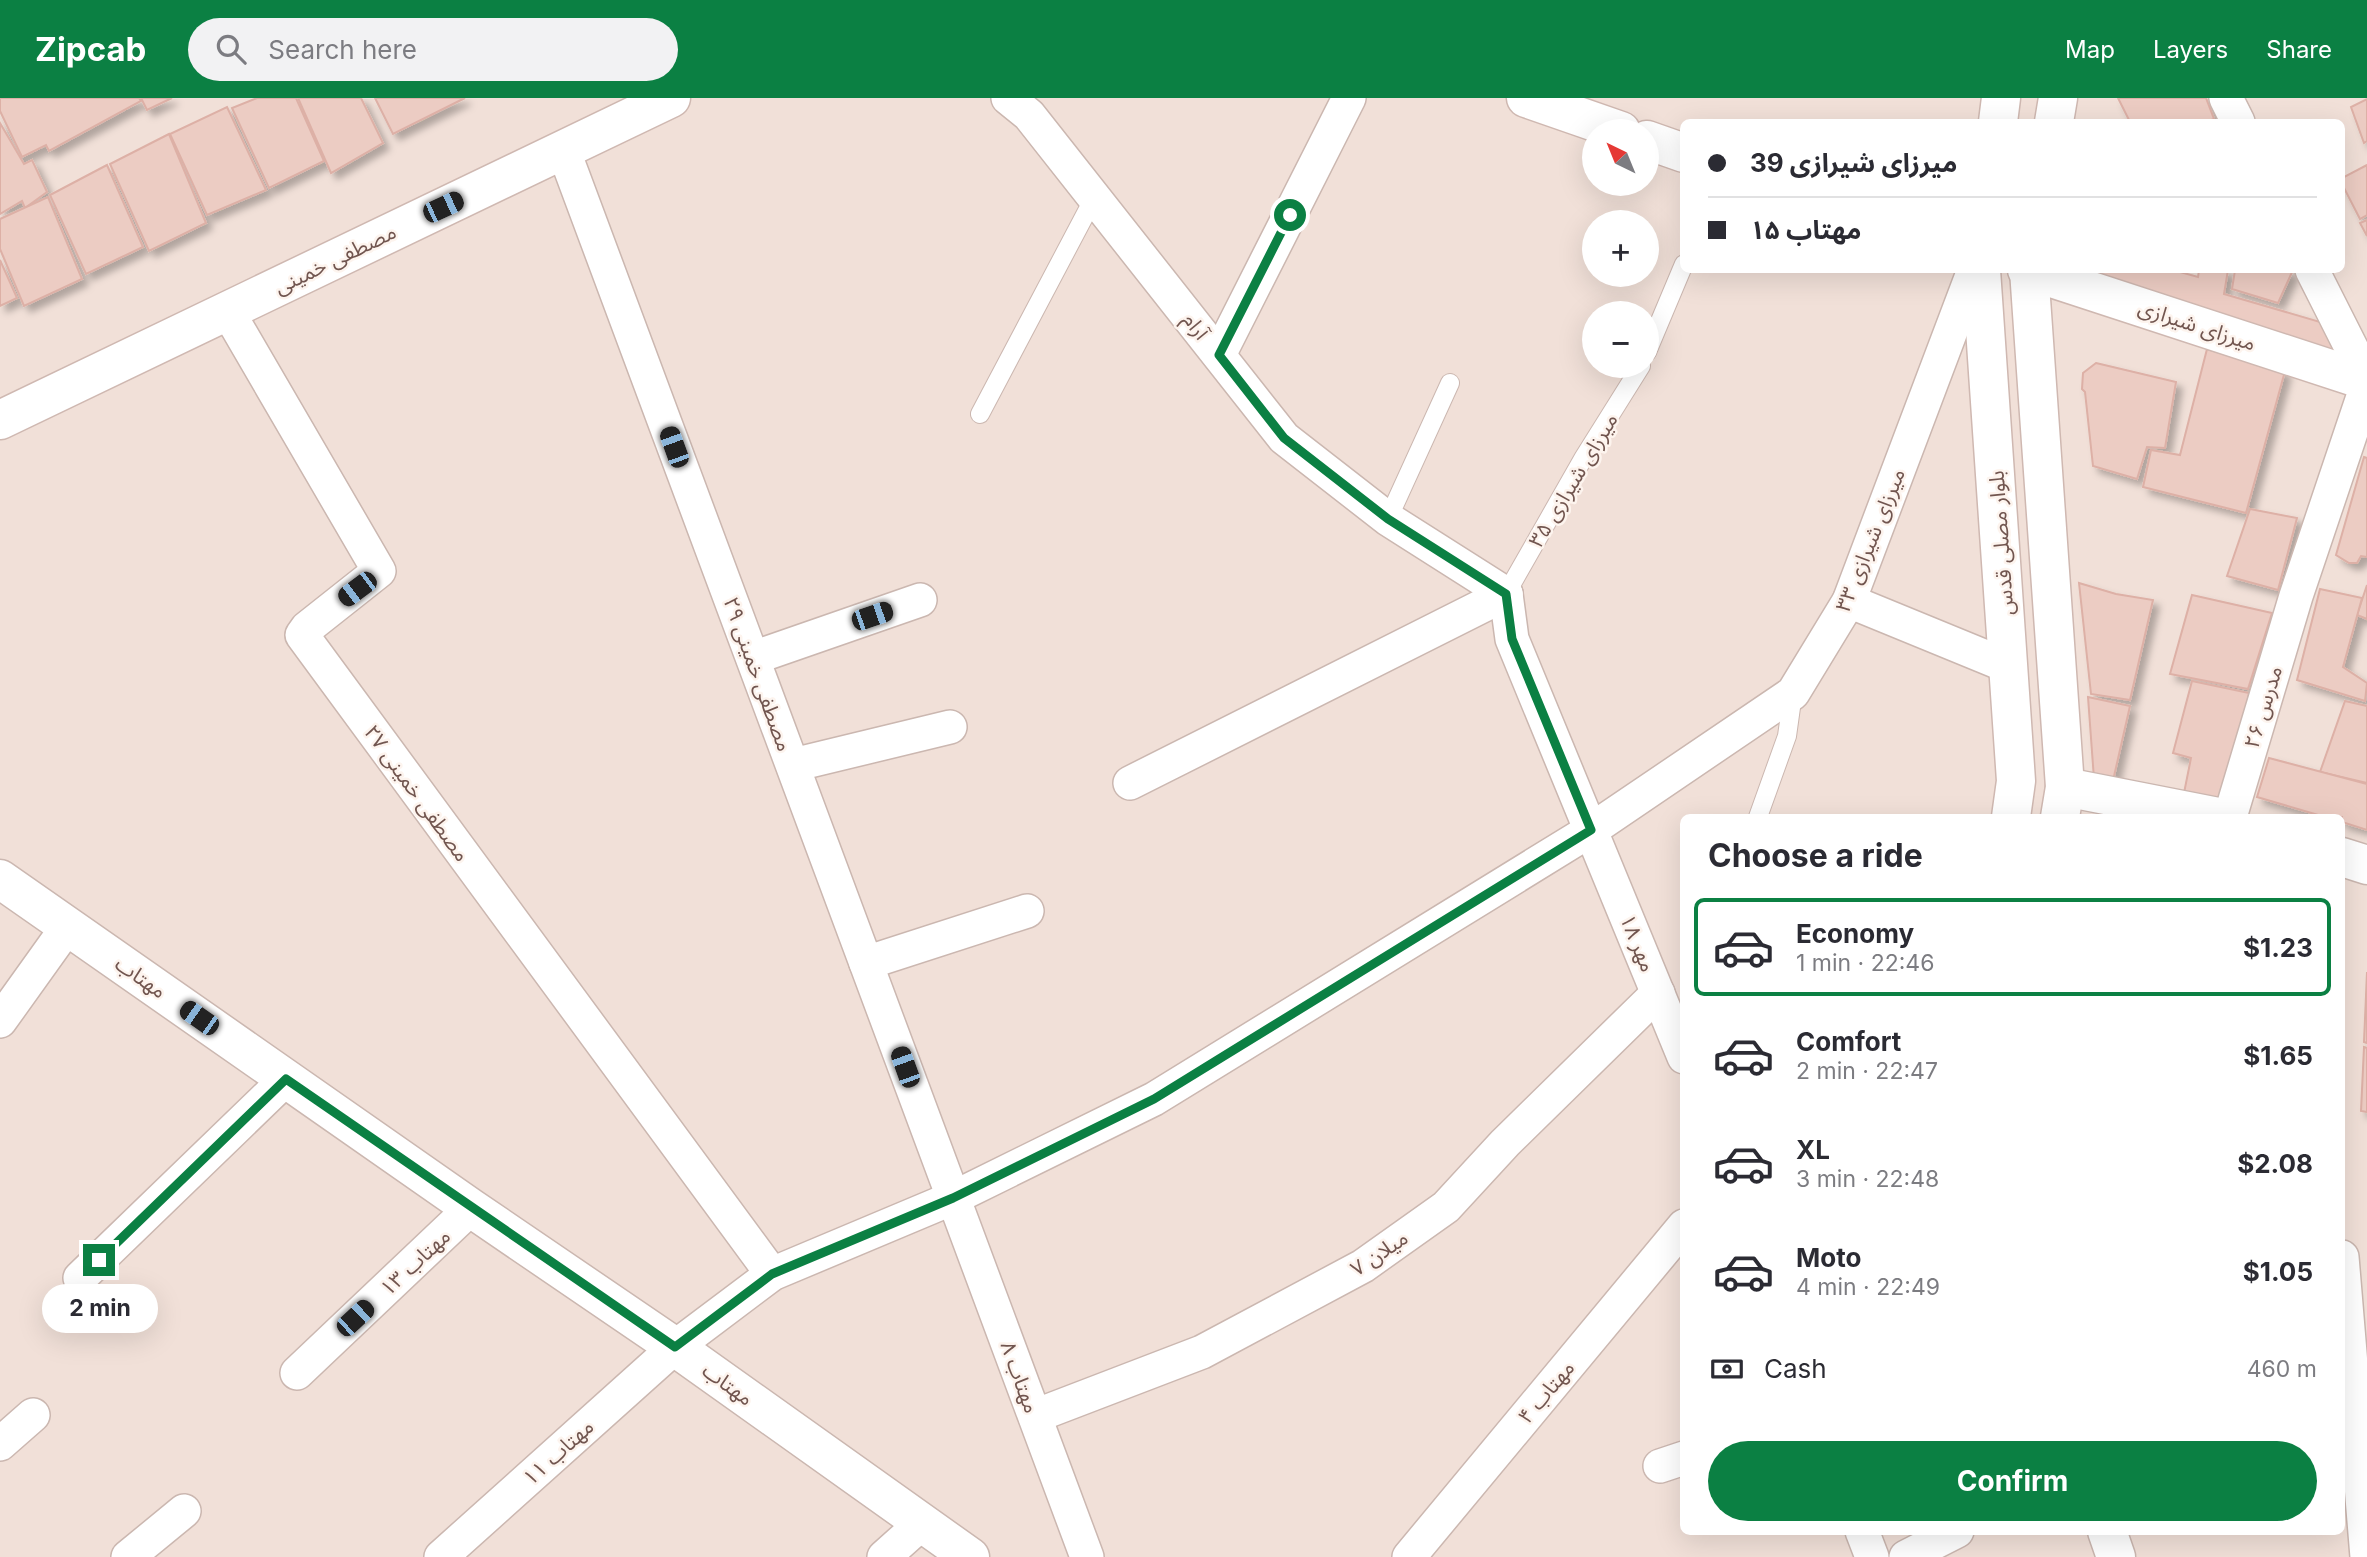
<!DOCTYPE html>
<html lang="en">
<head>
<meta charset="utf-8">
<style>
	:root { --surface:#fff; --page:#f2f2f3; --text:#2b2b33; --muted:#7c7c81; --line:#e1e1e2; --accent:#0b8043 }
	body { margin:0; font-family:Inter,"Noto Sans Arabic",sans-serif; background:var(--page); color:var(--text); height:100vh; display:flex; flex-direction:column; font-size:26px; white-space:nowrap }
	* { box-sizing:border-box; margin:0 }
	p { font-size:23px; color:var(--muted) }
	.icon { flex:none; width:38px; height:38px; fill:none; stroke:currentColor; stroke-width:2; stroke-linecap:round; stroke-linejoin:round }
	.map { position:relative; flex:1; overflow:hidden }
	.panel { position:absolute; left:1680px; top:716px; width:665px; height:721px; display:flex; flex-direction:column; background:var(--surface); border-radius:10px; box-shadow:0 7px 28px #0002 }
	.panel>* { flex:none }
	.guide { position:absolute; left:1680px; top:21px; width:665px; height:154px; border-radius:10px; box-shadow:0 7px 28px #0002; display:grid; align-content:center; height:154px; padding:0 28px; background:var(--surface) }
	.needle { width:46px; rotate:317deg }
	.fabs { position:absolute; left:1582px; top:21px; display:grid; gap:14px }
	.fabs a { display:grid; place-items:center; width:77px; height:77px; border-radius:50%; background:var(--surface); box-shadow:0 7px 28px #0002; font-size:35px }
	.end { position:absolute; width:32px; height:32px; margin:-16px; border:9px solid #0b8043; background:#fff; box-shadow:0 0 0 4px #fff }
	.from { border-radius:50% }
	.bubble { position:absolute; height:49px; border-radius:24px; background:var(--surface); box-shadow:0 7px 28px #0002; font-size:23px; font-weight:700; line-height:49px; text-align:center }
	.car { position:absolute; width:21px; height:42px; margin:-21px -10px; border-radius:9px; box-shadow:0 0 5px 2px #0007; background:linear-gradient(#222 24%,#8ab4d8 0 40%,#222 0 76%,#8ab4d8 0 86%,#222 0) }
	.guide b { display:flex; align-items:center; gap:24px; height:66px; font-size:26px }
	.guide b+b { border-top:2px solid var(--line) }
	.guide i { width:18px; height:18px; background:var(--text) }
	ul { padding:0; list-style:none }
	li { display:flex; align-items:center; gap:21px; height:98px; margin:0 14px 10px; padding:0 14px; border:4px solid transparent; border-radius:10px }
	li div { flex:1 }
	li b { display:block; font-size:26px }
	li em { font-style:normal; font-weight:700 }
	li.active { border-color:var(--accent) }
	li>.icon { width:63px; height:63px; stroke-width:1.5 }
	h2 { padding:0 28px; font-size:32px; line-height:84px }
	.pay { display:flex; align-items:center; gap:18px; height:77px; padding:0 28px; font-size:26px }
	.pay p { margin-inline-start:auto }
	.action { display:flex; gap:14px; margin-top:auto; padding:14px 28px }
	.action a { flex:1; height:80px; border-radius:42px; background:var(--accent); color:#fff; font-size:28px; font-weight:700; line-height:80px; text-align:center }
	header { display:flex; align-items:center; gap:42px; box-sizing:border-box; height:98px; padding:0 35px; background:var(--accent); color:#fff }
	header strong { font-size:33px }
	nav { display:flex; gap:38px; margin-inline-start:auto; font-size:24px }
	.search { width:490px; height:63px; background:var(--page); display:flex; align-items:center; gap:18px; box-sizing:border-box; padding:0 24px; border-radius:38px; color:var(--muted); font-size:26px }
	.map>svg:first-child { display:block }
	.residential { fill:#f1e0d8; fill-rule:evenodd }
	.building { fill:#ecccc3; stroke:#ddb0a6; stroke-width:2; filter:url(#shadow) }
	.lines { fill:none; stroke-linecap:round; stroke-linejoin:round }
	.service-casing { stroke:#cbb7b0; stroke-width:20 }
	.minor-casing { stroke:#cbb7b0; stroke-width:36 }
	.tertiary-casing { stroke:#cbb7b0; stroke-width:41 }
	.secondary-casing { stroke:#cfb8b1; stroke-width:41 }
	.service { stroke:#fff; stroke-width:18 }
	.minor { stroke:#fff; stroke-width:33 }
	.tertiary { stroke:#fff; stroke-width:38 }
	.secondary { stroke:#fff; stroke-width:38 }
	.route { stroke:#0b8043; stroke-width:9 }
	.labels { text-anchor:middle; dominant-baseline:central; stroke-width:5; stroke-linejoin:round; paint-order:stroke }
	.street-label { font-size:21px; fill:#71554f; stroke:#fdf4ee }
</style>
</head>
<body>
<header>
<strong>Zipcab</strong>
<div class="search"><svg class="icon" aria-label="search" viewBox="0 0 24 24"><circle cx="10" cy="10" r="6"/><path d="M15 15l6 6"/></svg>Search here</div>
<nav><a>Map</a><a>Layers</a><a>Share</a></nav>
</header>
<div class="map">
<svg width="2367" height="1459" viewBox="0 0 2367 1459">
	<defs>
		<filter id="shadow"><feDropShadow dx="6" dy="6" stdDeviation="3.5" flood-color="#0004"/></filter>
	</defs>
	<rect width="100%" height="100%" fill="#faf0e8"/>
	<path class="residential" d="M0 0H2367V1459H0ZM1684 24H2342V172H1684ZM1594 33H1647V86H1594ZM1594 124H1647V177H1594ZM1594 215H1647V268H1594ZM1684 719H2342V1433H1684Z"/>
	<g class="building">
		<path d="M0 0H139L141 3 49 53 46 47 22 59 0 13Z"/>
		<path d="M141 0H172L147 12Z"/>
		<path d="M257 0H296L324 63 269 90 232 10Z"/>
		<path d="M298 0H361L383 45 331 75Z"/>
		<path d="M375 0H465L393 36Z"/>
		<path d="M2118 0H2206L2214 21 2206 24H2130Z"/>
		<path d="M2367 1V43L2364 45 2351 9Z"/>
		<path d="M227 9 266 92 207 117 170 36Z"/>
		<path d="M0 25 24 66 32 62 47 94 25 110 22 103 0 116Z"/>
		<path d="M169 36 206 125 149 153 110 66Z"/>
		<path d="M107 67 143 149 86 176 50 97Z"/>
		<path d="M2367 67V117L2360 121 2342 86V80Z"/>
		<path d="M48 99 82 181 24 208 0 151V121Z"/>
		<path d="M2367 122V138L2360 125Z"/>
		<path d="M0 162 17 200 0 208Z"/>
		<path d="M2078 172H2173L2198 179 2199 172H2228L2224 196 2327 226 2344 258Z"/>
		<path d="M2235 172H2293L2278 205 2232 191Z"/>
		<path d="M2207 251 2285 273 2246 415 2143 389 2151 352 2180 357Z"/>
		<path d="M2096 265 2176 284 2165 350 2147 349 2137 381 2093 368 2085 294 2082 291 2083 275Z"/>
		<path d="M2364 359 2367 360V459L2361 458 2357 465H2349L2336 457Z"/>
		<path d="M2250 411 2297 420 2278 492 2227 478Z"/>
		<path d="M2079 485 2116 496 2153 502 2130 602 2091 596Z"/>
		<path d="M2367 487V521L2357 517Z"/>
		<path d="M2320 491 2362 500 2343 569 2367 585 2365 603 2297 582Z"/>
		<path d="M2192 497 2272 515 2248 591 2170 576Z"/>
		<path d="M2192 583 2249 595 2233 706 2184 695 2191 660 2173 655Z"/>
		<path d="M2088 599 2130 608 2112 687 2094 681Z"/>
		<path d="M2345 603 2367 608V685L2320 674Z"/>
		<path d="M2269 660 2367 686V732L2342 724V719H2325L2257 699Z"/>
		<path d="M2367 874V945L2364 944Z"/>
		<path d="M2364 949 2367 950V1014L2361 1013Z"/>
	</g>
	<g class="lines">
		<g class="service-casing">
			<g id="service">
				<path d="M1647 254 1684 166"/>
				<path d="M980 316 1094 100"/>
				<path d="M1388 421 1450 285"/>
				<path d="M1506 496 1584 359 1641 268"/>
				<path d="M1758 719 1787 638 1793 595"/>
			</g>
		</g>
		<g class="minor-casing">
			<g id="minor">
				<path d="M1008 0 1029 17 1284 340 1388 421 1506 496"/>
				<path d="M2226 0 2238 24"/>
				<path d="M563 51 1087 1459"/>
				<path d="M2312 172 2367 281"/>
				<path d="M227 212 379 473 307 530 302 537 772 1176"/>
				<path d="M1219 257 1349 0"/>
				<path d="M1506 496 1512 541 1684 959"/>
				<path d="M1849 503 2010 569"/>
				<path d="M753 560 920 502"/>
				<path d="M793 667 950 629"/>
				<path d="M1130 685 1506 496"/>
				<path d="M2230 719 2296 498 2367 287"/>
				<path d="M866 865 1027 813"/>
				<path d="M0 923 68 828"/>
				<path d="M2342 1159 2367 1459"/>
				<path d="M80 1180 286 981"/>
				<path d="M297 1275 471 1110"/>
				<path d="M1035 1318 1202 1254 1363 1168 1446 1109 1505 1045 1658 895"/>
				<path d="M0 1346 33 1317"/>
				<path d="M1660 1368 1684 1360"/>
				<path d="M1862 1433 1872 1459"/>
				<path d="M128 1459 184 1413"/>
				<path d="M441 1459 675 1249 772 1176 953 1100 1154 1001 1591 732 1793 595 1849 503 1974 172"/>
				<path d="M884 1459 922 1425"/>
				<path d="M1409 1459 1684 1128"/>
				<path d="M1906 1459 1957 1433"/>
			</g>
		</g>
		<g class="tertiary-casing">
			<g id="tertiary">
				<path d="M2065 689 2218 719"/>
				<path d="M2342 759 2367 767"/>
				<path d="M0 781 471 1110 675 1249 970 1459"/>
				<path d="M2107 1433 2116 1459"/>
			</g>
		</g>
		<g class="secondary-casing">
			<g id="secondary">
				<path d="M1526 0 1621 33"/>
				<path d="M1998 24 2001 0"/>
				<path d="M2054 24 2058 0"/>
				<path d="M1647 42 1684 55"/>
				<path d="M1981 172 2016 683 2011 719"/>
				<path d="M2027 172 2367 283"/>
				<path d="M2029 172 2065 689 2060 719"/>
				<path d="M0 322 671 0"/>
			</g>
		</g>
		<use href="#service" class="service"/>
		<use href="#minor" class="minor"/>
		<use href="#tertiary" class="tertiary"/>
		<use href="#secondary" class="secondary"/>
	</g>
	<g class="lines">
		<path class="route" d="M99 1162 286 981 675 1249 772 1176 953 1100 1154 1001 1591 732 1512 541 1506 496 1388 421 1284 340 1219 257 1290 117"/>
	</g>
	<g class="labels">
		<g class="street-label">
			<text transform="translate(335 161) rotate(-26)">مصطفی خمینی</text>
			<text transform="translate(2197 227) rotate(18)">میرزای شیرازی</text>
			<text transform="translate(1196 228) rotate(52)">آرام</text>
			<text transform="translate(1573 382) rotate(-59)">میرزای شیرازی ۳۵</text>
			<text transform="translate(1870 442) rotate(-68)">میرزای شیرازی ۳۳</text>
			<text transform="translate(2001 445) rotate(-94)">بلوار مصلی قدس</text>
			<text transform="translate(758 576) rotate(70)">مصطفی خمینی ۲۹</text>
			<text transform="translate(2263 609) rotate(-73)">مدرس ۲۶</text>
			<text transform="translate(417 695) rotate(54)">مصطفی خمینی ۲۷</text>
			<text transform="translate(1638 845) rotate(68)">مهر ۱۸</text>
			<text transform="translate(141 879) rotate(35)">مهتاب</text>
			<text transform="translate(1379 1155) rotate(-34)">میلان ۷</text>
			<text transform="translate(415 1164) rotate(-43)">مهتاب ۱۳</text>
			<text transform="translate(1020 1279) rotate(70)">مهتاب ۸</text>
			<text transform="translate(728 1286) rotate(36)">مهتاب</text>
			<text transform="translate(1546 1294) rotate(-50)">مهتاب ۴</text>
			<text transform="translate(558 1354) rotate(-42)">مهتاب ۱۱</text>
		</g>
	</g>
</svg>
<div class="fabs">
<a><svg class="needle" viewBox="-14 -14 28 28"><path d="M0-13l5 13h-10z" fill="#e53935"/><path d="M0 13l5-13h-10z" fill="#7c7c81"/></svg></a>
<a>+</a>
<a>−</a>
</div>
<i class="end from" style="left:1290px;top:117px"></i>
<i class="end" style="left:99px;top:1162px"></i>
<div class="bubble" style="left:42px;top:1186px;width:116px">2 min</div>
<i class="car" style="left:443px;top:109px;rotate:65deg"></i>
<i class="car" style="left:674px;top:349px;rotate:340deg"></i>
<i class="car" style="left:357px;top:491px;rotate:233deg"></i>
<i class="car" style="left:872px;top:518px;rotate:71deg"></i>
<i class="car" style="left:199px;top:920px;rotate:305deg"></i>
<i class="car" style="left:905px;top:969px;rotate:340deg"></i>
<i class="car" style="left:355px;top:1220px;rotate:47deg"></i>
<div class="guide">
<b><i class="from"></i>میرزای شیرازی 39</b>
<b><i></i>مهتاب ۱۵</b>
</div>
<section class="panel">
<h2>Choose a ride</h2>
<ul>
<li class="active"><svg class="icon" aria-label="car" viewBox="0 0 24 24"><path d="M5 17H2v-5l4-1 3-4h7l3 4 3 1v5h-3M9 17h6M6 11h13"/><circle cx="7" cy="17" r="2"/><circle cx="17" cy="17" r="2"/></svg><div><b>Economy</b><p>1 min · 22:46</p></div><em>$1.23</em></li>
<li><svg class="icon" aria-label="car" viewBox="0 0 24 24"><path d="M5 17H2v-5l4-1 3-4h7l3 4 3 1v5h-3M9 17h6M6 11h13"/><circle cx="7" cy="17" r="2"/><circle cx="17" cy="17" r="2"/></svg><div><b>Comfort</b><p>2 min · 22:47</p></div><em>$1.65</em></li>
<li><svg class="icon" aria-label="car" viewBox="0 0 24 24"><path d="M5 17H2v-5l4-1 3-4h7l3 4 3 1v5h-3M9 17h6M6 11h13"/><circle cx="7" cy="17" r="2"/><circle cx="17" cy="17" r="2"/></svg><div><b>XL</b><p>3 min · 22:48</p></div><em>$2.08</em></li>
<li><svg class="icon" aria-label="car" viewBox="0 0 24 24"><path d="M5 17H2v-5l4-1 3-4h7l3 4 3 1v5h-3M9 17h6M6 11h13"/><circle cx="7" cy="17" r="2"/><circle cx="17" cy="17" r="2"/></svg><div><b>Moto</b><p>4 min · 22:49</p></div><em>$1.05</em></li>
</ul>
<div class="pay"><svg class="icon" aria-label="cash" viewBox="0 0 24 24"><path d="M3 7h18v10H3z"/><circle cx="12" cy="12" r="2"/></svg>Cash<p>460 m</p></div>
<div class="action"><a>Confirm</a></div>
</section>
</div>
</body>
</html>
